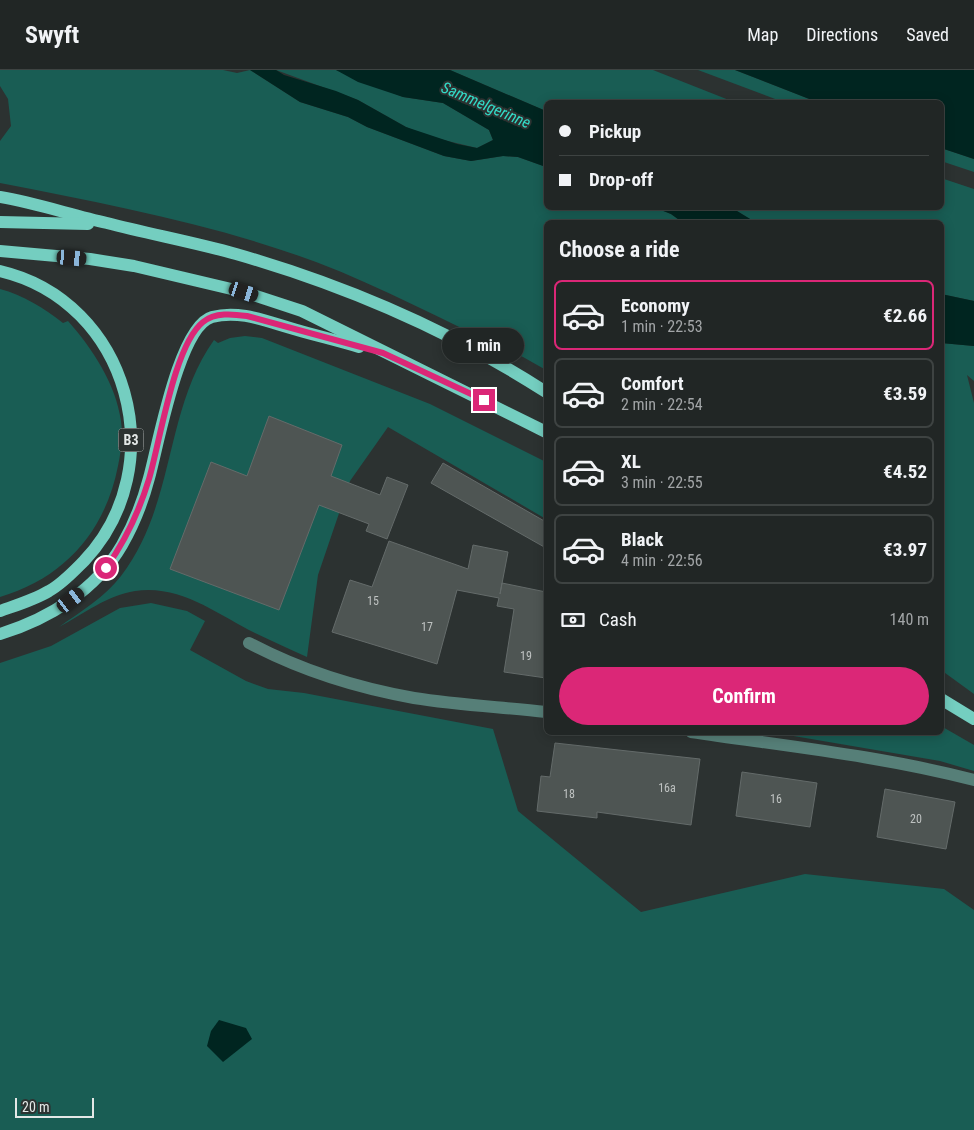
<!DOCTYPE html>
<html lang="en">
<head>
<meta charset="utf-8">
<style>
	:root { --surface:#212625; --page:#2d3232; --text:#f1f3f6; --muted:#a2a5a7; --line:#3e4342; --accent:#db2777 }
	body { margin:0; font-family:"Roboto Condensed",sans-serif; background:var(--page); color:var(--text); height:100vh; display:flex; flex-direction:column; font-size:19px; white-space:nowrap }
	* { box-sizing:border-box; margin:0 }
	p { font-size:16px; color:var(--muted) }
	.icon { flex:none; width:28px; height:28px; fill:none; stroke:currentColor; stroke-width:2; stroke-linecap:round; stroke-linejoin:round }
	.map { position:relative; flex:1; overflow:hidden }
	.side { position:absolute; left:544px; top:150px; width:400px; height:515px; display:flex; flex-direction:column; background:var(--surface); border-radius:8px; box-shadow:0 2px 12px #0003,0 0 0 1px var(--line) }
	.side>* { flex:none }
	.top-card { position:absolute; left:544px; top:30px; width:400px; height:110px; border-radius:8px; box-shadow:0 2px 12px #0003,0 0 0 1px var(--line); display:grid; align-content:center; height:110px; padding:0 15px; background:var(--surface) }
	.scale { position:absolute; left:15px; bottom:12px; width:79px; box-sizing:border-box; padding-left:5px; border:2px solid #e3e7e6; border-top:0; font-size:14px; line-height:18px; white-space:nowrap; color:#e3e7e6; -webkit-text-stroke:4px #2c3231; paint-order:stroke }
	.end { position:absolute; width:22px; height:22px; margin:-11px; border:6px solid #db2777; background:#fff; box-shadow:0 0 0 2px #fff }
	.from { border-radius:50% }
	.bubble { position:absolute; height:35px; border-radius:18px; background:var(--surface); box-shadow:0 2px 12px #0003,0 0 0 1px var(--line); font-size:16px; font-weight:700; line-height:35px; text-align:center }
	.car { position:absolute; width:15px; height:30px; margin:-15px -8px; border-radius:6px; box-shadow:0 0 4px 1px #0007; background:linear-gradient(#222 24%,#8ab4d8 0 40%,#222 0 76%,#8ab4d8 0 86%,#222 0) }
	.top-card b { display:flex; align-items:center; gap:18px; height:48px; font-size:19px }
	.top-card b+b { border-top:1px solid var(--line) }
	.top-card i { width:12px; height:12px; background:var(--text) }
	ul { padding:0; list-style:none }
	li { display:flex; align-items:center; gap:15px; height:70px; margin:0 10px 8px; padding:0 5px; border:2px solid var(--line); border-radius:8px }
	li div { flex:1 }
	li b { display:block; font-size:19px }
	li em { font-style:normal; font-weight:700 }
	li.on { border-color:var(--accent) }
	li>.icon { width:45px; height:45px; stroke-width:1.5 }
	h2 { padding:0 15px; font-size:22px; line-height:60px }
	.pay { display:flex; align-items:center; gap:12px; height:55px; padding:0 15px; font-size:19px }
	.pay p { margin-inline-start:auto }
	.primary-button { display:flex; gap:10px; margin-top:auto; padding:10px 15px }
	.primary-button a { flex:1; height:58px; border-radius:30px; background:var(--accent); color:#fff; font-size:20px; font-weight:700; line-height:58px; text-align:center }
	header { display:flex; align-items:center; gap:30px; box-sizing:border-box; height:70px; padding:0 25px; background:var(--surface); border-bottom:1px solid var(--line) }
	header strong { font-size:24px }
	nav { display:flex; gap:28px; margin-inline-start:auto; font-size:18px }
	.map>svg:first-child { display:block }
	.green { fill:#195d54 }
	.water { fill:#002520 }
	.building { fill:#4e5553; stroke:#646b6a }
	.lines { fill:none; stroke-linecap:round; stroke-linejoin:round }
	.minor { stroke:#567f78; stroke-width:12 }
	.major { stroke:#74cec0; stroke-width:12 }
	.route { stroke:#db2777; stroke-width:6 }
	.labels { text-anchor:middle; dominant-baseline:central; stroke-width:4; stroke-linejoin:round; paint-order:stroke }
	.number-label { font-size:12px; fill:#bec2c1 }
	.shield { fill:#2c3231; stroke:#acb1b0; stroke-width:1 }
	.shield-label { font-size:14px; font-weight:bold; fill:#e3e7e6 }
	.water-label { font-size:16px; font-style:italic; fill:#32dcc8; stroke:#2c3231 }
</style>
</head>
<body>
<header>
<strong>Swyft</strong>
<nav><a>Map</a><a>Directions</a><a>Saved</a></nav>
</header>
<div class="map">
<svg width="974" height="1060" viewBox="0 0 974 1060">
	<rect width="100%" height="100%" fill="#2c3231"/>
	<g class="green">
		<path d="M0 0H223L237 3 250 0 300 32 348 47 367 57 444 86 471 91 503 86 518 87 546 97V138H656L671 144 682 152H546V300L523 287C454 256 387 219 316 192 214 154 107 134 0 113V71L11 56 8 29 0 16Z"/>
		<path d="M276 0H336L403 27 443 33 489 60 493 70 477 78 427 66 406 57 358 30Z"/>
		<path d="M450 0H653L734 32H546V41Z"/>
		<path d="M698 0H735L817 32H783Z"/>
		<path d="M941 78 974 89V102L941 91Z"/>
		<path d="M941 108 974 119V231L941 224V152H755L732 138H941Z"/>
		<path d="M0 219C23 225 44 238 63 253L68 251C92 278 116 314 121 351 123 366 121 382 118 396 105 462 64 508 0 527Z"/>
		<path d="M245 266 262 268 430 334 546 392V449L388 357 350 411 318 505 307 587C289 579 272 571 255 563 217 544 180 514 135 521 108 525 83 544 59 557 80 542 105 527 121 506 176 434 164 340 214 270L218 273 230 268Z"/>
		<path d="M941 273 974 276V311L967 305 974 333V624L941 600Z"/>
		<path d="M151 533 187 541 205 551 190 580 246 611 268 619 304 623 493 659 518 741 641 842 805 804 944 819 974 840V1060H0V593L51 576 120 538Z"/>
		<path d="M941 656 974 675V701L940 691 776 663 941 662Z"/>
	</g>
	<g class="water">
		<path d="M250 0H276L284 5 336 21 358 30 406 57 457 74 477 78 493 70 489 60 443 33 403 27 358 12 336 0H450L546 41V97L518 87 503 86 471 91 444 86 367 57 348 47 300 32Z"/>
		<path d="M735 0H974V89L941 78V32H817Z"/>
		<path d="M656 138H732L755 152H682L671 144Z"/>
		<path d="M941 224 974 231V276L941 273Z"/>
		<path d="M219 950 246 958 252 969 223 992 207 976 211 961Z"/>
	</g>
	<g class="building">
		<path d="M269 346 342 375 331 406 380 425 387 407 408 415 387 469 366 461 369 454 319 435 279 540 170 499 211 392 247 406Z"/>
		<path d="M443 393 546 452V478L431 413Z"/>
		<path d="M389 471 468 499 473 475 508 482 500 524 502 513 546 522V608L504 602 514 539 497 536 499 528 457 520 437 594 332 562 350 510 372 517Z"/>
		<path d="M555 673 700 689 691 755 597 742V748L537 741 541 706 550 707Z"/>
		<path d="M742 702 817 713 810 757 736 746Z"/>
		<path d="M885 719 955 732 946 779 877 767Z"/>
	</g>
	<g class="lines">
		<g class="minor">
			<path d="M249 573C300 600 357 618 414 628 458 635 502 637 546 642"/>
			<path d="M691 662C785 676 882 686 974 710"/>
		</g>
		<g class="major">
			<path d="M0 127C36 133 71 145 107 153 149 164 193 172 236 184 344 215 451 261 546 322"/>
			<path d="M0 152 88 154"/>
			<path d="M0 181 90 189 134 196 244 222 302 241 546 362"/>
			<path d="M0 201C129 231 174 396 84 491 73 502 62 514 49 521 34 530 17 535 0 541"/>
			<path d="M0 564C49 549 96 520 122 475 134 454 143 431 149 408 158 376 179 256 212 247 241 239 270 253 297 260 318 266 339 271 359 277"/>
			<path d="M941 629 974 649"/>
		</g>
	</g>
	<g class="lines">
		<path class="route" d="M106 498C126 470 139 442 149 409 160 372 174 275 203 252 215 242 233 244 247 246L383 283 484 330"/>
	</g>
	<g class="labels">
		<g class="number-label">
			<text x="373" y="531">15</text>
			<text x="427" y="557">17</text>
			<text x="526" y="586">19</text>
			<text x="667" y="718">16a</text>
			<text x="569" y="724">18</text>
			<text x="776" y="729">16</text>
			<text x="916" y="749">20</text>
		</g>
		<rect class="shield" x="118.5" y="358.5" width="25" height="23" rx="4"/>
		<g class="shield-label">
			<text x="131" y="370">B3</text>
		</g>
		<g class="water-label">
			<text transform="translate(486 35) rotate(23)">Sammelgerinne</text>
		</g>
	</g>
</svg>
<div class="scale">20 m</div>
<i class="end from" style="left:106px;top:498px"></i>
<i class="end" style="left:484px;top:330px"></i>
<div class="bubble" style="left:442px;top:258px;width:82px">1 min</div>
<i class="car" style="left:72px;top:188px;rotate:95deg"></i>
<i class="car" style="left:244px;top:222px;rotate:108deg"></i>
<i class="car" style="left:71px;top:530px;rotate:53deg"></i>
<div class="top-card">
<b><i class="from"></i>Pickup</b>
<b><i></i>Drop-off</b>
</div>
<section class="side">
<h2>Choose a ride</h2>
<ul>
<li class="on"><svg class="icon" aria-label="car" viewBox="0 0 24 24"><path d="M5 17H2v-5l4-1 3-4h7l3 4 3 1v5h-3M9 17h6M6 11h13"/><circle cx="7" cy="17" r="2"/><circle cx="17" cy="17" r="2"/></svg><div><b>Economy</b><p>1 min · 22:53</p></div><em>€2.66</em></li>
<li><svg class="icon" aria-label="car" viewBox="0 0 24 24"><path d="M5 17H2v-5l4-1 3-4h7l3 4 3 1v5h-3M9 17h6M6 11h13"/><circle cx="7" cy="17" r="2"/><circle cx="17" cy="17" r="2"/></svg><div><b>Comfort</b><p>2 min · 22:54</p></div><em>€3.59</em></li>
<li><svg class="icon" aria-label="car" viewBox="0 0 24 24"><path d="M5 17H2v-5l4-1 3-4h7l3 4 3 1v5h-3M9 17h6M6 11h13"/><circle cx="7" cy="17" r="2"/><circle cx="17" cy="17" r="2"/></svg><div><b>XL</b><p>3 min · 22:55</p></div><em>€4.52</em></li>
<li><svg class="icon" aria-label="car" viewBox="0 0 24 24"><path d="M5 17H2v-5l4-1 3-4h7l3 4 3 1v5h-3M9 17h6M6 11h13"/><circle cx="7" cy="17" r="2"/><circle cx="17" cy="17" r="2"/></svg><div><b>Black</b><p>4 min · 22:56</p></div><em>€3.97</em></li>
</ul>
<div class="pay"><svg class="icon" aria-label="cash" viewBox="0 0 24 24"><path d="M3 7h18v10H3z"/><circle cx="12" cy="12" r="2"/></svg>Cash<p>140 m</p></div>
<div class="primary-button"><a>Confirm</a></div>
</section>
</div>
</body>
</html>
